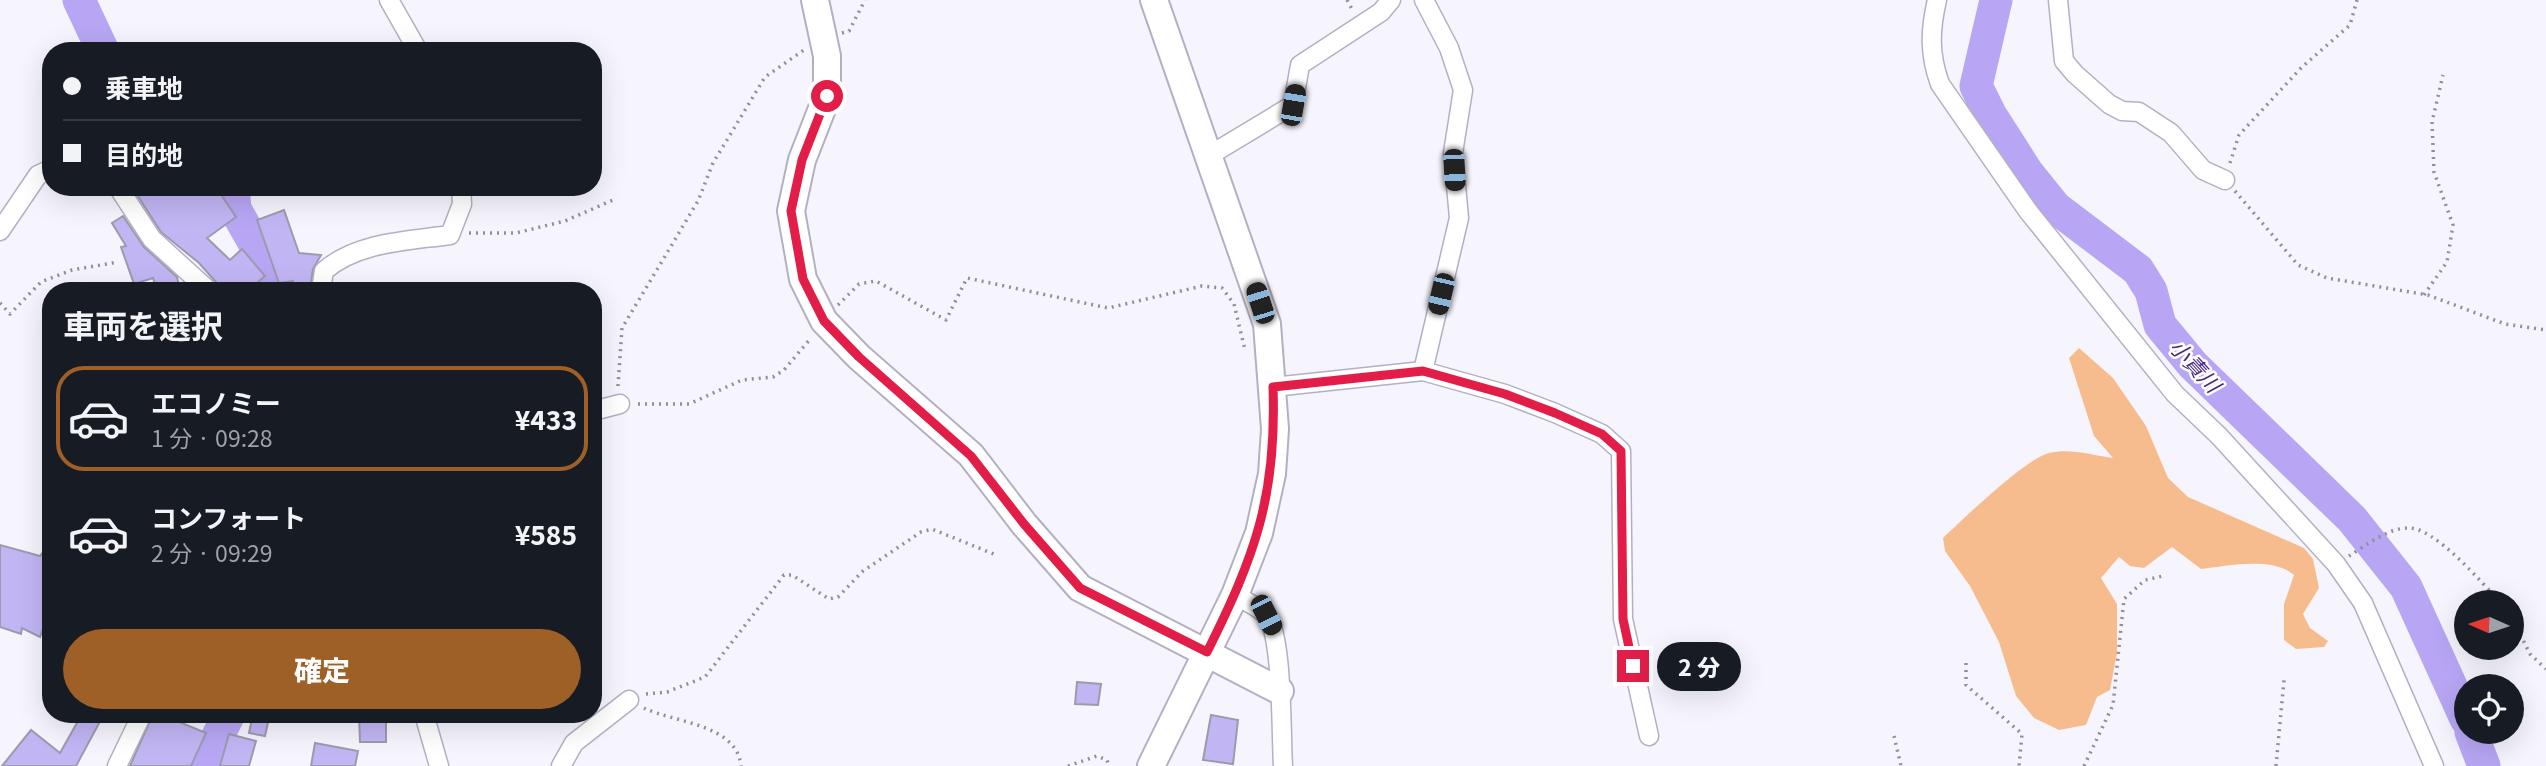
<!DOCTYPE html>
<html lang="ja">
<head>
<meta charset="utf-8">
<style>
	:root { --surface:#171b24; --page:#242831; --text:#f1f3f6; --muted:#9ea1a6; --line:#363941; --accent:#9e6026 }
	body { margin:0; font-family:Georgia,"Noto Sans JP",serif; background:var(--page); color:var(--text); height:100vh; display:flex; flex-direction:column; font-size:26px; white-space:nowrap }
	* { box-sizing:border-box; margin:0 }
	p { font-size:23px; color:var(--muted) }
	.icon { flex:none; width:38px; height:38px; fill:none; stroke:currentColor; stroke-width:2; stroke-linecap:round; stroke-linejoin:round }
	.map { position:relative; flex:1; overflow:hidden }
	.details { position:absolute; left:42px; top:282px; width:560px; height:441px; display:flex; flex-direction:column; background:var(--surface); border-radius:28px; box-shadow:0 7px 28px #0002 }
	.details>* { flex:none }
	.hud { position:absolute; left:42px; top:42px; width:560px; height:154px; border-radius:28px; box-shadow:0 7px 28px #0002; display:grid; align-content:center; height:154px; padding:0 21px; background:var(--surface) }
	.needle { width:46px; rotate:273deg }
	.tools { position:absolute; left:2454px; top:590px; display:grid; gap:14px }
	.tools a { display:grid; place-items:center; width:70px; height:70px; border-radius:50%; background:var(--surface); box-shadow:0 7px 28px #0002; font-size:35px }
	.end { position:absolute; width:32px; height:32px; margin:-16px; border:9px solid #e11d48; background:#fff; box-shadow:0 0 0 4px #fff }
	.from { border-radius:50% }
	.bubble { position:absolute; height:49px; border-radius:24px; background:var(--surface); box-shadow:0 7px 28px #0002; font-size:23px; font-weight:800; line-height:49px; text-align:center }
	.car { position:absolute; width:21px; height:42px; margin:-21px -10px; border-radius:9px; box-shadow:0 0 5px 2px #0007; background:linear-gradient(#222 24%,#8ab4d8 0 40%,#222 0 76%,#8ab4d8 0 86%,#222 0) }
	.hud b { display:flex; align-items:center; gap:24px; height:66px; font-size:26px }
	.hud b+b { border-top:2px solid var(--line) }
	.hud i { width:18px; height:18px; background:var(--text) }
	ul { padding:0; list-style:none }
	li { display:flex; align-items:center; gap:21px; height:105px; margin:0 14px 10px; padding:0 7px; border:4px solid transparent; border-radius:28px }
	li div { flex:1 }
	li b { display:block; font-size:26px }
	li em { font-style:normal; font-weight:800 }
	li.active { border-color:var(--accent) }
	li>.icon { width:63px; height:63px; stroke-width:1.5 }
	h2 { padding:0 21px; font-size:32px; line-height:84px }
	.button { display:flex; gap:14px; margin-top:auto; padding:14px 21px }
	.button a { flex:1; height:80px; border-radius:42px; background:var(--accent); color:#fff; font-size:28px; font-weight:800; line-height:80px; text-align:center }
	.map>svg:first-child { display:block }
	.green { fill:#f7bc8e }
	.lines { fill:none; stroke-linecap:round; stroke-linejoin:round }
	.river { stroke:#b8a6f4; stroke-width:33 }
	.building { fill:#c2b5f4; stroke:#9d9aad; stroke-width:2 }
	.street-casing { stroke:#b3b0c3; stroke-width:21 }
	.secondary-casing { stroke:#b3b0c3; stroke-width:30 }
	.path { stroke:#908e96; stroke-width:3.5; stroke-dasharray:2 5; stroke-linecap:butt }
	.street { stroke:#fff; stroke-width:18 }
	.secondary { stroke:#fff; stroke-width:26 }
	.route { stroke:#e11d48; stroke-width:9 }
	.labels { text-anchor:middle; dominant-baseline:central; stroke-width:5; stroke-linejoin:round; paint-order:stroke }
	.water-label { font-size:21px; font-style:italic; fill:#45267f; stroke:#fff }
</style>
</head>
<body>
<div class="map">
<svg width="2546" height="766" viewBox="0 0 2546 766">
	<rect width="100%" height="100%" fill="#f6f5fd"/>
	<path class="green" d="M2079 348 2113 378 2146 426 2168 478 2188 497 2304 548 2313 559 2319 588 2303 614 2310 628 2328 641 2324 647 2296 649 2284 640V604L2294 575C2273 556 2226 566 2201 569L2172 547 2144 568 2130 566 2119 557 2101 578 2117 604V653L2110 690 2097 697 2086 725 2059 730 2034 718 2016 696 1999 642 1970 586 1945 551 1943 538C1963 519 2025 459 2049 453 2071 448 2091 455 2113 458L2094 436 2069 358Z"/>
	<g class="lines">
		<g class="river">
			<path d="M79 0 103 51"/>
			<path d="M1996 0 1976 86 1990 114 2027 172 2056 208 2138 270 2151 291 2160 325 2193 365 2352 519 2406 587 2466 719"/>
			<path d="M233 187 235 209 281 290"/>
			<path d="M2471 732 2484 766"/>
			<path d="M203 766 229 714"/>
		</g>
	</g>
	<g class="building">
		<path d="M132 187H216L236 217 207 238 230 260 242 249 265 276 249 290H223L199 263 161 232Z"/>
		<path d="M284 210 299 253 321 255 313 269 310 289 293 288V281L279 283 257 220Z"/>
		<path d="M123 216 144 247 177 277 180 290H157L153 278 134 284 121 247 126 246 112 223Z"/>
		<path d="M51 541V605L40 637 22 628 21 634 0 627V545L40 556Z"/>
		<path d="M1077 682 1101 684 1098 705 1075 704Z"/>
		<path d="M82 714H104L76 766H2L31 730 60 753Z"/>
		<path d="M153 714H180L177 721 206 733 191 766H130Z"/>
		<path d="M253 714H270L265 736 249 733Z"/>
		<path d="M359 714H386V742H360Z"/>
		<path d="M1211 715 1238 720 1233 764 1203 760Z"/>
		<path d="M229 734 256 741 249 766H220Z"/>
		<path d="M315 743 358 751 355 766H311Z"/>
	</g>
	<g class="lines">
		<g class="street-casing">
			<g id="street">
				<path d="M389 0 418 51"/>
				<path d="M1937 0C1930 30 1929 54 1940 84L2028 211 2175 394 2219 436 2336 564 2363 603 2434 766"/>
				<path d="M2058 0 2064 61 2075 74 2109 104 2122 111 2139 112 2171 133 2203 170 2225 180"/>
				<path d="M1210 155 1293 105 1300 65 1381 12 1391 0"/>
				<path d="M118 187 152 239 208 290"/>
				<path d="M0 231 38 175 51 169"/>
				<path d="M321 290 324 271C357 242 407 241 450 235L462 204 461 187"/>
				<path d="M1423 371 1459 218 1453 153 1463 90 1449 48 1424 0"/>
				<path d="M1273 387 1423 371 1505 394 1555 413 1602 434 1621 451 1623 619 1649 736"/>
				<path d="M593 411 620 404"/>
				<path d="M1235 595C1244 601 1260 607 1267 616 1283 637 1281 736 1283 766"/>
				<path d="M424 714 439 766"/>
				<path d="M117 766 142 714"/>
				<path d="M561 766 574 743 629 700"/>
			</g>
		</g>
		<g class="secondary-casing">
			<g id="secondary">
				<path d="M815 0 827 56V96L802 160 791 211 803 279 824 321 859 357 971 455 1024 524 1080 588 1280 691"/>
				<path d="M1151 766 1235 595 1259 533 1272 474 1275 429 1267 324 1154 0"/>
			</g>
		</g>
		<g class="path">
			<path d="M1347 0 1353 11"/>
			<path d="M842 33 849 31 865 0"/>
			<path d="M2230 163 2239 135 2301 68 2350 25 2357 0"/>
			<path d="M2235 191 2298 265 2327 278 2428 295 2505 324 2546 330"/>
			<path d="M469 233H516L565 221 613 200"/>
			<path d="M2424 295 2447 262 2453 225 2434 172 2432 122 2443 75"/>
			<path d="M0 303 10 314 41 282 72 270 118 262"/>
			<path d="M838 305 859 284 876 281 946 320 967 278 1108 308 1202 286 1222 288 1234 304 1245 350"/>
			<path d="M618 386 622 328 698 201 713 163 765 77 804 50"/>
			<path d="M638 404H689L742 380 773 377 784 370 811 338"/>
			<path d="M2349 556C2365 546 2388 528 2408 528 2435 527 2482 583 2500 602"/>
			<path d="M2511 616 2530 654 2546 669"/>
			<path d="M1966 663V685L2022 734 2019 766"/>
			<path d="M646 694 667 692 705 677 784 575H792L829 599 838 597 863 571 921 532 932 529 996 555"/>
			<path d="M644 708C675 723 737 724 741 766"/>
			<path d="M1894 736 1901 766"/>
			<path d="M1068 766 1097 756 1107 760 1109 766"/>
			<path d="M2084 766 2113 705 2124 599 2145 580 2163 576"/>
			<path d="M2276 766 2284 680"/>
		</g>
		<use href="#street" class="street"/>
		<use href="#secondary" class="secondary"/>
	</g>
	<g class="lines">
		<path class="route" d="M827 96 802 160 791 211 803 279 824 321 859 357 971 456 1024 524 1080 588 1207 652C1255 556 1277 496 1273 387L1423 371 1505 394 1555 413 1602 434 1621 451 1623 619 1633 666"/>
	</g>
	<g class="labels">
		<g class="water-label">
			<text transform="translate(2196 365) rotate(47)">小責川</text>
		</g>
	</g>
</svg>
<div class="tools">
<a><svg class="needle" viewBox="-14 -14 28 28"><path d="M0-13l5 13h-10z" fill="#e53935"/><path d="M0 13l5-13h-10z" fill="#9ea1a6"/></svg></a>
<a><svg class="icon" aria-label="locate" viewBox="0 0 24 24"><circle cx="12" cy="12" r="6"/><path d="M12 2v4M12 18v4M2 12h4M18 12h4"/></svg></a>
</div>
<i class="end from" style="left:827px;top:96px"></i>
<i class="end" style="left:1633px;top:666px"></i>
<div class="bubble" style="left:1657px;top:642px;width:84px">2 分</div>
<i class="car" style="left:1293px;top:105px;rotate:10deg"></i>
<i class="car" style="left:1454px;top:170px;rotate:177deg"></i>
<i class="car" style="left:1441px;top:294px;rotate:193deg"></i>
<i class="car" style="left:1260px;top:303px;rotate:342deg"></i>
<i class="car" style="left:1266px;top:615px;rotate:153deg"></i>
<div class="hud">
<b><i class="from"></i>乗車地</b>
<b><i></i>目的地</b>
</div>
<section class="details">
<h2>車両を選択</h2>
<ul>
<li class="active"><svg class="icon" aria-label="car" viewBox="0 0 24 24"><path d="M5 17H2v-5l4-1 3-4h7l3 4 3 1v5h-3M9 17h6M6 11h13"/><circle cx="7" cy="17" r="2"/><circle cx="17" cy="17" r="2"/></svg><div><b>エコノミー</b><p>1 分 · 09:28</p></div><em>¥433</em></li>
<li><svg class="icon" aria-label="car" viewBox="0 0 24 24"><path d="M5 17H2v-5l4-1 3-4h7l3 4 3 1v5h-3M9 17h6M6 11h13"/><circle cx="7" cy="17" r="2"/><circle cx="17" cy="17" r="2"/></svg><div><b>コンフォート</b><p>2 分 · 09:29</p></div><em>¥585</em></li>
</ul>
<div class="button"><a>確定</a></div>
</section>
</div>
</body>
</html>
